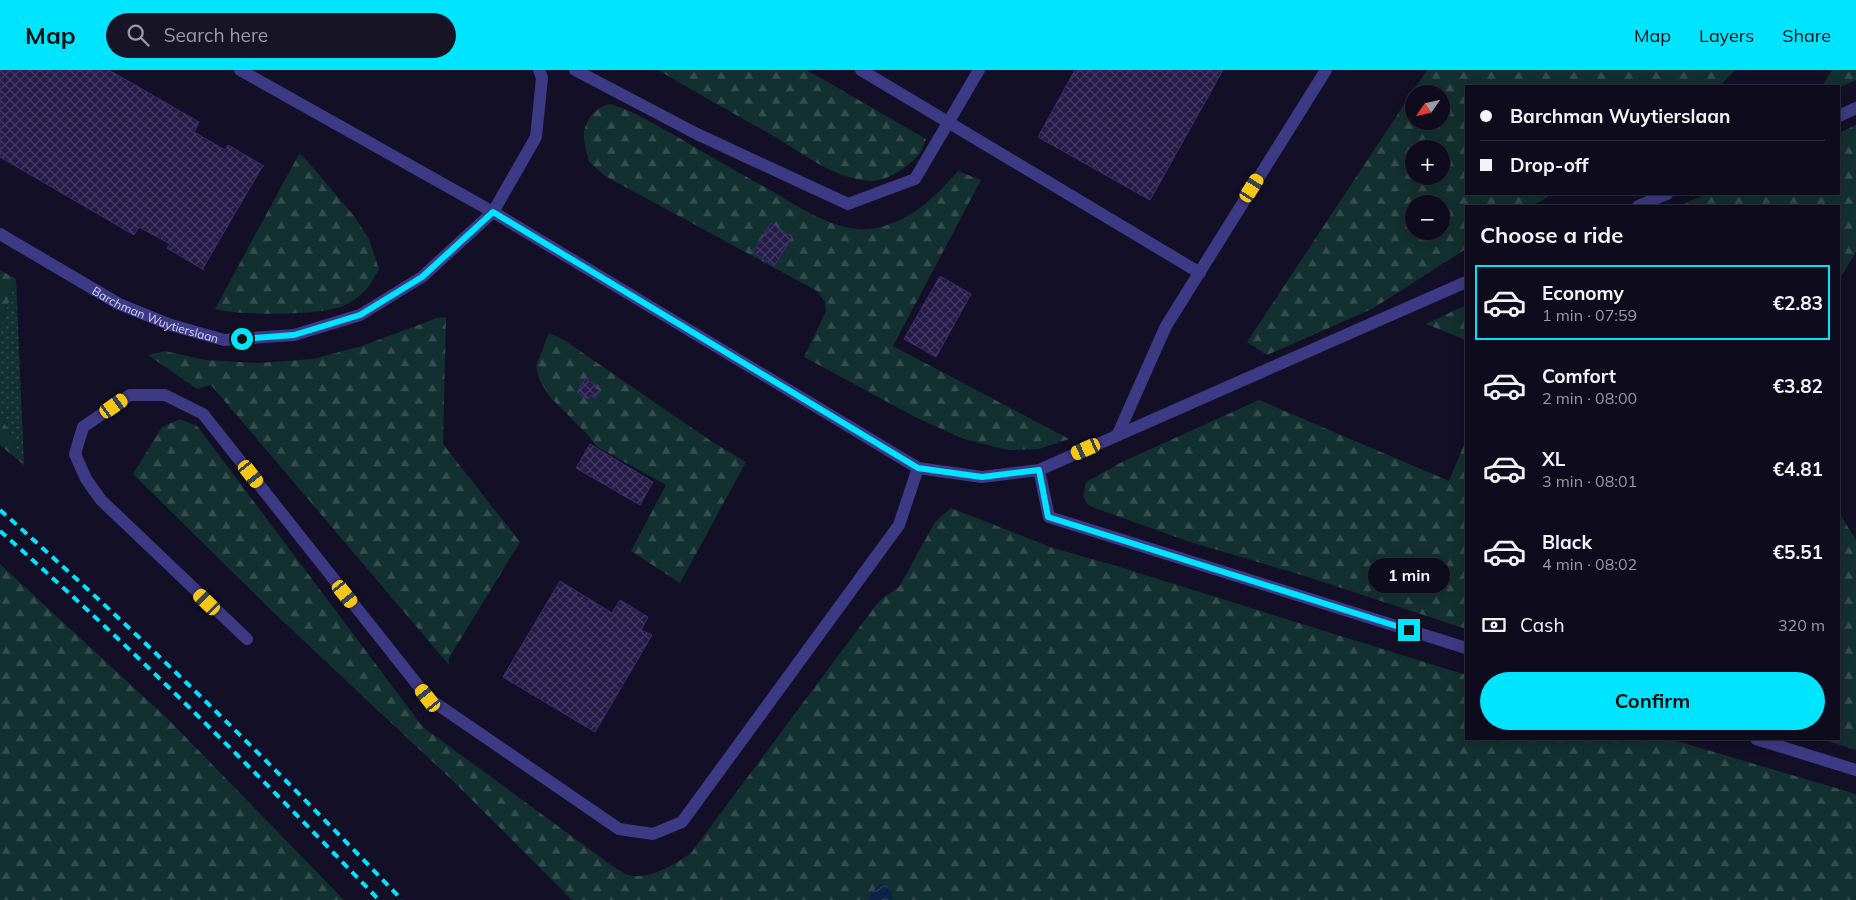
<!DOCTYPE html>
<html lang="en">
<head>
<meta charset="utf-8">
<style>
	:root { --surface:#0e0b1c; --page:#171425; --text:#f1f3f6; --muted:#9b9ba3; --line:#2e2b3b; --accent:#00e5ff }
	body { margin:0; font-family:Mulish,sans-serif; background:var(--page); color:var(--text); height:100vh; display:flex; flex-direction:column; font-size:19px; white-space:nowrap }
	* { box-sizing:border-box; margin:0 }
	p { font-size:16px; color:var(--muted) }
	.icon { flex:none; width:28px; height:28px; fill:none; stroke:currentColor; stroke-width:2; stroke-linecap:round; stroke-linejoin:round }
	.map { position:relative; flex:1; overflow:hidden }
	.side { position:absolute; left:1465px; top:135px; width:375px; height:535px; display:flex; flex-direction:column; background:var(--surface); border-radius:0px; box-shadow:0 2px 12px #0003,0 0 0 1px var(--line) }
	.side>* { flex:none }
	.hud { position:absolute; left:1465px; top:15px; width:375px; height:110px; border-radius:0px; box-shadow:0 2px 12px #0003,0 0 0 1px var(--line); display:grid; align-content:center; height:110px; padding:0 15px; background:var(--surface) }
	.needle { width:32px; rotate:236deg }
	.tools { position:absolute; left:1405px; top:15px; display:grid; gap:10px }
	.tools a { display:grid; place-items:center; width:45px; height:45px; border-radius:50%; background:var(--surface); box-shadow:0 2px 12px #0003,0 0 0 1px var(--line); font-size:25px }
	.end { position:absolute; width:22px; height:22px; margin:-11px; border:6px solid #00e5ff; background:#111; box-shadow:0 0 0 2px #111 }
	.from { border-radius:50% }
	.bubble { position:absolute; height:35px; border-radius:18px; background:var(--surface); box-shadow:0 2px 12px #0003,0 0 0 1px var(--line); font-size:16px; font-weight:700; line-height:35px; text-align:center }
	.car { position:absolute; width:15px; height:30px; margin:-15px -8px; border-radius:6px; box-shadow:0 0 4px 1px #0007; background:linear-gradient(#f5c518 24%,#345 0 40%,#f5c518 0 76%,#345 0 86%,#f5c518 0) }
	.hud b { display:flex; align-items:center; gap:18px; height:48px; font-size:19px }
	.hud b+b { border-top:1px solid var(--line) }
	.hud i { width:12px; height:12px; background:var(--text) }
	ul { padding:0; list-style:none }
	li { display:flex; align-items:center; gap:15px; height:75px; margin:0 10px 8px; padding:0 5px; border:2px solid transparent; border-radius:0px }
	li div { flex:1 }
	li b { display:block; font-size:19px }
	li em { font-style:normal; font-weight:700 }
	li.selected { border-color:var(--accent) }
	li>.icon { width:45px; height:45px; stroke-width:1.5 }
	h2 { padding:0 15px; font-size:22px; line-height:60px }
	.pay { display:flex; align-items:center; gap:12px; height:55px; padding:0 15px; font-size:19px }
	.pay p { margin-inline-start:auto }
	.button { display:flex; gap:10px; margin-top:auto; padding:10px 15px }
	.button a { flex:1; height:58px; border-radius:30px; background:var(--accent); color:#111; font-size:20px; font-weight:700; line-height:58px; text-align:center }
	header { display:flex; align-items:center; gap:30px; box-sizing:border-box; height:70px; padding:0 25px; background:var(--accent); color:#111 }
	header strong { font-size:24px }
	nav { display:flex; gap:28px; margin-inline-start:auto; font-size:18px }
	.search { width:350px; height:45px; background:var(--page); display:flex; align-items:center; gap:12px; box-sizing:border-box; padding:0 18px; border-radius:28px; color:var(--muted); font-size:19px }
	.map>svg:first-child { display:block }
	.grass { fill:url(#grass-dots) }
	.forest { fill:url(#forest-firs); fill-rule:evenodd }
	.water { fill:url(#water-waves) }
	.building { fill:url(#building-cross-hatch); stroke:#3b2d73 }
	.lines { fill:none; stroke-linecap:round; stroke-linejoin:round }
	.minor { stroke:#3d3a85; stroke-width:12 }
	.rail { stroke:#00e5ff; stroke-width:4; stroke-dasharray:8 6; stroke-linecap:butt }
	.route { stroke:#00e5ff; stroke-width:6 }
	.labels { text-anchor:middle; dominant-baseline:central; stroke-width:4; stroke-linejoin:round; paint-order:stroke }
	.street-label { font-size:12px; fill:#d9d4ff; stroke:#130f26 }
</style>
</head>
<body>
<header>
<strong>Map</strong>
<div class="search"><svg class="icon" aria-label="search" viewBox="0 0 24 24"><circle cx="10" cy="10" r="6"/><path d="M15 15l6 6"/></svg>Search here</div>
<nav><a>Map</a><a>Layers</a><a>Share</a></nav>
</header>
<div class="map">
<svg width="1856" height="830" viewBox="0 0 1856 830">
	<defs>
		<pattern id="grass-dots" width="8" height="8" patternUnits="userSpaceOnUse" patternTransform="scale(1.25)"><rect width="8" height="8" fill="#12302f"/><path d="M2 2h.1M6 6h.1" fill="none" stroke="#344d4e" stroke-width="1.8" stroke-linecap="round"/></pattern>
		<pattern id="forest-firs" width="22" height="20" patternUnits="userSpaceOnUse" patternTransform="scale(1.25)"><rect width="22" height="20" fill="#12302f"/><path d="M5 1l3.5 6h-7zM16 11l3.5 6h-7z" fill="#344d4e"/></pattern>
		<pattern id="water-waves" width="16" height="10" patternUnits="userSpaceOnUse" patternTransform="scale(1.25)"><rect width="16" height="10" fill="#0c2248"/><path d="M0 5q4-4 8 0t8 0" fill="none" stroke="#2f4163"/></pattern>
		<pattern id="building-cross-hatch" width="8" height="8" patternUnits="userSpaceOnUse" patternTransform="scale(1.25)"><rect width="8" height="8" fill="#241b47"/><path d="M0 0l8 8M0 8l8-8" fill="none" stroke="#433b63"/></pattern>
	</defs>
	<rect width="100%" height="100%" fill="#130f26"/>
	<path class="grass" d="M16 209 24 395 0 343V260Z"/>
	<g class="forest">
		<path d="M658 0H807L926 69C924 73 923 79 920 83 911 95 888 111 872 111 834 110 802 82 770 64 733 43 695 22 658 0Z"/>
		<path d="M1427 0H1735L1720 16H1466V124H1552L1533 136H1466V179L1372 239 1267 285 1247 272ZM1414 24H1441V51H1414ZM1414 79H1441V106H1414ZM1414 134H1441V161H1414Z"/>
		<path d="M1832 0H1856V10L1839 18V16H1822Z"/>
		<path d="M610 34C635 41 659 57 681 69 713 88 745 106 777 124 804 140 835 161 868 159 905 156 935 128 958 101L981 110 893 276 1069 369 1039 379 1008 380 964 369 915 347 804 287 826 241 825 232 817 221 605 106 589 92C588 84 584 75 584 69 583 52 594 37 610 34Z"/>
		<path d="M1856 55V182L1839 210V136H1679L1706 124H1839V63Z"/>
		<path d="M299 84 303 86 354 146 369 169 379 199C369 217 364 225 345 235 323 246 239 246 215 239Z"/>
		<path d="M0 200 16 209 0 260Z"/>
		<path d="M1466 235V270L1426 254Z"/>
		<path d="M446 247 443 374 520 472 449 588V595L211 315 197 319 148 285 165 281 205 290 258 293 313 289 362 276 437 248Z"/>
		<path d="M549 263 564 270 711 371 746 392 680 513 631 481 666 415 596 376 588 365 549 326 539 309 536 296Z"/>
		<path d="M1259 330 1449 411 1466 370V559L1308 507 1187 471 1092 437 1087 434 1083 426 1086 412 1122 392Z"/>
		<path d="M0 343 24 395 0 375Z"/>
		<path d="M180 349 197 356 423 657 611 795C617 798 626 806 632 806 653 808 675 794 691 783L876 535 883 528 899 517 935 452 951 438 1053 478 1110 494 1466 605V669H1670L1856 724V830H892V823L876 818 868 830H572L452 710 272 541 133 404 162 357Z"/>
		<path d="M1839 443 1856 470V680L1821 669H1839Z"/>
		<path d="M0 494 169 650 344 830H0Z"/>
	</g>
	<path class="water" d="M881 813C890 817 893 821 892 830H868L876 818Z"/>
	<g class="building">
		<path d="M0 0H109L199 52 194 62 225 80 228 75 264 96 262 97 203 198 204 200 167 178 170 174 139 157 134 165 0 87Z"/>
		<path d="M1075 0H1223L1150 130 1038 67Z"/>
		<path d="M771 153 792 167 774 196 753 182Z"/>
		<path d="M940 206 971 224 936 287 904 269Z"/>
		<path d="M586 308 594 315H597L595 318 600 321 595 328 591 325 589 329 577 322Z"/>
		<path d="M590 374 653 412 640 435 576 398Z"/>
		<path d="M560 511 612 543 620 530 648 547 641 560 652 565 595 662 503 607Z"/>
	</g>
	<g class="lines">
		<g class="minor">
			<path d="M240 0 493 142 918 398 982 407 1039 400 1466 212"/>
			<path d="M575 0 697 64 848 134 915 109 979 0"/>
			<path d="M861 0 1200 203"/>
			<path d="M1839 46 1856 38"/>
			<path d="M1638 136 1667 124"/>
			<path id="s1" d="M0 164 119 234 171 255 224 270 294 265 360 245 422 207 493 142 536 67 542 8 539 0"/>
			<path d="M1118 364 1166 256 1326 0"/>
			<path d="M1039 400 1049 447 1466 578"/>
			<path d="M247 569 101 430 86 409 75 384 83 357 130 325H165L203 344 428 628 619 759 653 764 682 752 899 455 918 398"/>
			<path d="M1756 669 1856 700"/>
		</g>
		<g class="rail">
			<path d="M0 440C140 564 273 695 402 830"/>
			<path d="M0 461C132 577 257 703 379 830"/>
		</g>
	</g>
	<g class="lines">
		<path class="route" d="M242 269 294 265 360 245 422 207 493 142 918 398 982 407 1039 400 1048 447 1409 560"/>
	</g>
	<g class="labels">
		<g class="street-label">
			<text stroke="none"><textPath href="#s1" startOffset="176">Barchman Wuytierslaan</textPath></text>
		</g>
	</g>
</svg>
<div class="tools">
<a><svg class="needle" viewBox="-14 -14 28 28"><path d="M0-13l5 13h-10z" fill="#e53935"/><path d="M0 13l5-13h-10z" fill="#9b9ba3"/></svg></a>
<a>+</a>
<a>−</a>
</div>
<i class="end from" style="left:242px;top:269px"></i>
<i class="end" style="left:1409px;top:560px"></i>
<div class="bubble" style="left:1368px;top:488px;width:82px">1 min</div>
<i class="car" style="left:1252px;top:118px;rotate:32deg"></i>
<i class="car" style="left:114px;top:336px;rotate:55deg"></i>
<i class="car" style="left:1086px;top:379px;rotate:246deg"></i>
<i class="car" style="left:251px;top:404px;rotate:142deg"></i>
<i class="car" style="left:345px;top:524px;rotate:141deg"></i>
<i class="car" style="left:207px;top:532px;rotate:314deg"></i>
<i class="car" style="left:428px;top:628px;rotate:322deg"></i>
<div class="hud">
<b><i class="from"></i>Barchman Wuytierslaan</b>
<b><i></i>Drop-off</b>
</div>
<section class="side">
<h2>Choose a ride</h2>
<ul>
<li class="selected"><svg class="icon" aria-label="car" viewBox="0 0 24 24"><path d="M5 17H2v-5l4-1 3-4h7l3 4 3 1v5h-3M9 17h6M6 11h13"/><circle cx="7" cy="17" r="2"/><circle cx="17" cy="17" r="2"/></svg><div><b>Economy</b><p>1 min · 07:59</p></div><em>€2.83</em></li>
<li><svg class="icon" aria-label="car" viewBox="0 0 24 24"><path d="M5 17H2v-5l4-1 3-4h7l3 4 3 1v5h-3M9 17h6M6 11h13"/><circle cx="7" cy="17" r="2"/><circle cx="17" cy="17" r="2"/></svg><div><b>Comfort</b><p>2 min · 08:00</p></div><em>€3.82</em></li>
<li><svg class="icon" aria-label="car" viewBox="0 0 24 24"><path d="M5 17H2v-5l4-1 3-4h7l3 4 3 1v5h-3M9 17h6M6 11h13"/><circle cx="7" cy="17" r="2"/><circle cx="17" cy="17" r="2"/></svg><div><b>XL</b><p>3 min · 08:01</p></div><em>€4.81</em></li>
<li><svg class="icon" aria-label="car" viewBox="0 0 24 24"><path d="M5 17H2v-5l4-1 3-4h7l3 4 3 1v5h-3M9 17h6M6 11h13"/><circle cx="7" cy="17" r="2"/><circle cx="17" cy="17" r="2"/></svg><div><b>Black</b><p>4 min · 08:02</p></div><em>€5.51</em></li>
</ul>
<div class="pay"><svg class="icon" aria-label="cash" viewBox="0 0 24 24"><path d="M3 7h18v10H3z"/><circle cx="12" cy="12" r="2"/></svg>Cash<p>320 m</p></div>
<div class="button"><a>Confirm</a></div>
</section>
</div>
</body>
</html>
